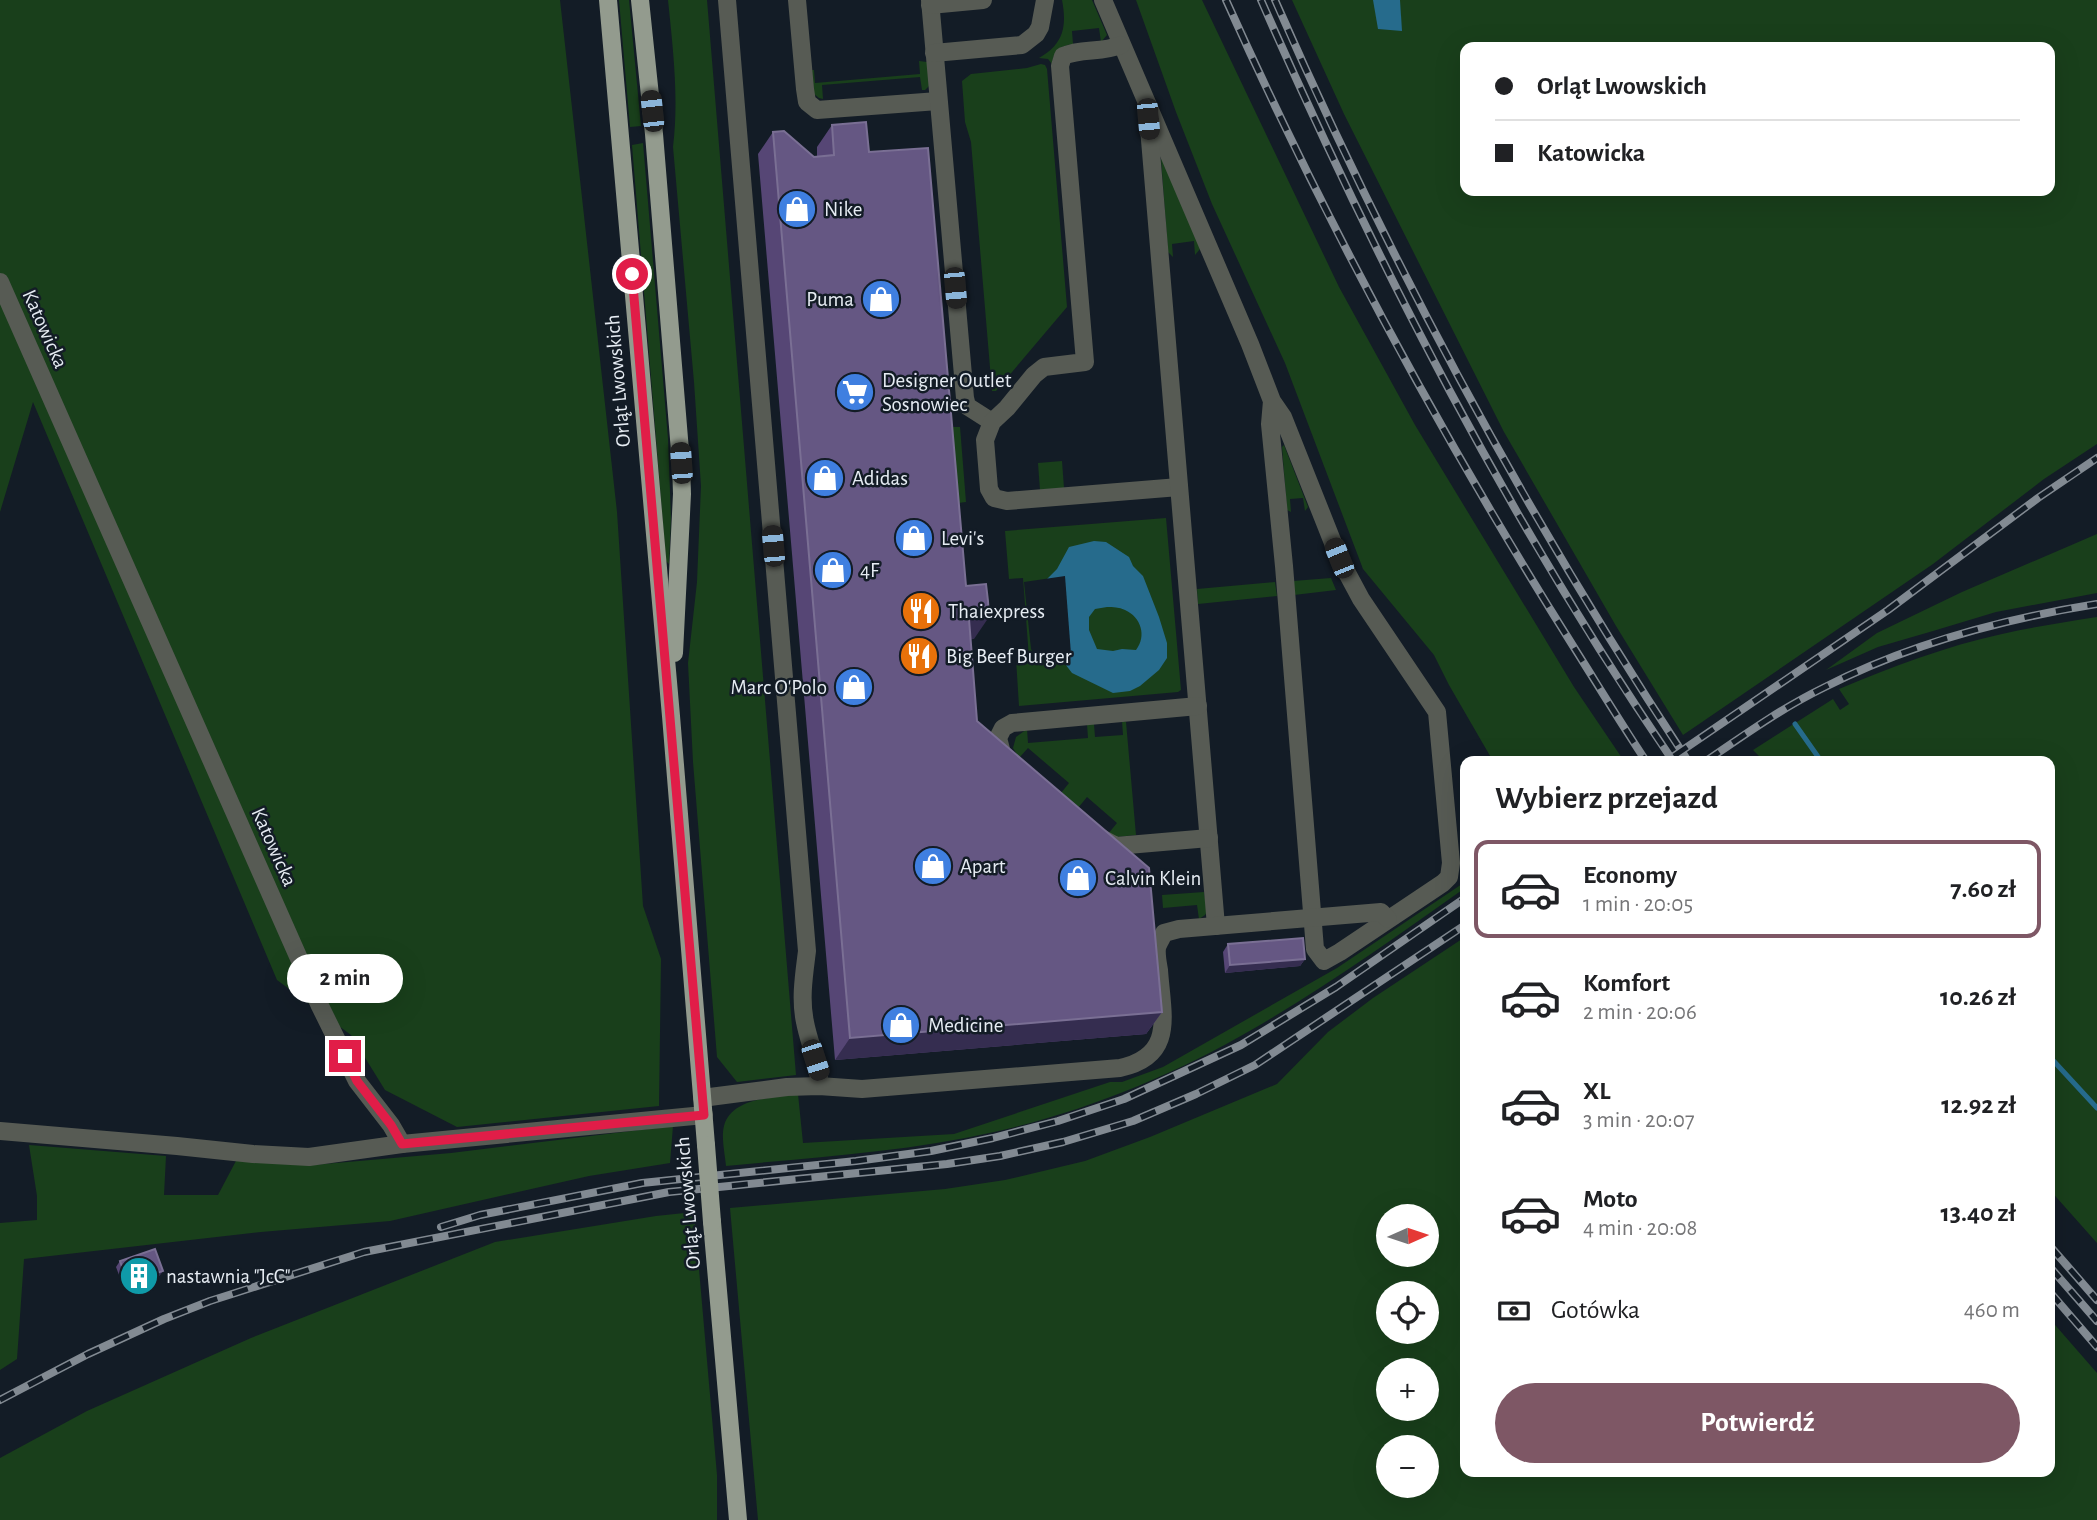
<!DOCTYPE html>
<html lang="pl">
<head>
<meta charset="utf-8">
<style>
	:root { --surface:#fff; --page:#f6f6f6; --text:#202124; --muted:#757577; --line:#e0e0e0; --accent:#7e5765 }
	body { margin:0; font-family:"Alegreya Sans",sans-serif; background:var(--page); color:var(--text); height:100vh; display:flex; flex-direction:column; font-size:26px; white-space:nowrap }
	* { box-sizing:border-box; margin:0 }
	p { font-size:23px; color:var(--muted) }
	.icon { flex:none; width:38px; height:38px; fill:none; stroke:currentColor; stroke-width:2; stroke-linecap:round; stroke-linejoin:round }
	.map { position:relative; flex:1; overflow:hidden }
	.details { position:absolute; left:1460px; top:756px; width:595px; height:721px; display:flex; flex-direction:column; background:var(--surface); border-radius:14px; box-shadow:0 7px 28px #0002 }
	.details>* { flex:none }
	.guide { position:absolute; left:1460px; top:42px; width:595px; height:154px; border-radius:14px; box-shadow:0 7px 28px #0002; display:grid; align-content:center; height:154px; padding:0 35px; background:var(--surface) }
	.needle { width:46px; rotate:87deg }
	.fabs { position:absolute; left:1376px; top:1204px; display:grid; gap:14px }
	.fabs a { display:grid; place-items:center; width:63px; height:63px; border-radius:50%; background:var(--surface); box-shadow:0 7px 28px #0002; font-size:35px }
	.end { position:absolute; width:32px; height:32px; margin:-16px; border:9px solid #e11d48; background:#fff; box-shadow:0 0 0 4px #fff }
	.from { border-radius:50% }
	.bubble { position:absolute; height:49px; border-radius:24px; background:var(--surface); box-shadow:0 7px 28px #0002; font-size:23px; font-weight:700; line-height:49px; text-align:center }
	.car { position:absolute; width:21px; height:42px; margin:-21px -10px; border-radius:9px; box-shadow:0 0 5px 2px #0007; background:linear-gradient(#222 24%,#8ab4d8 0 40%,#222 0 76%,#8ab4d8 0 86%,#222 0) }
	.guide b { display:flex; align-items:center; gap:24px; height:66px; font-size:26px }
	.guide b+b { border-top:2px solid var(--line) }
	.guide i { width:18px; height:18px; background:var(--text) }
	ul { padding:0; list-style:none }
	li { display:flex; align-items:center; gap:21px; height:98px; margin:0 14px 10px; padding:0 21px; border:4px solid transparent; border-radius:14px }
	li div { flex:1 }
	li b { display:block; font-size:26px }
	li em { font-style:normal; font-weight:700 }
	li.on { border-color:var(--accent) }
	li>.icon { width:63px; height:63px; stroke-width:1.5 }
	h2 { padding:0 35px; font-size:32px; line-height:84px }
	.pay { display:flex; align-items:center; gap:18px; height:77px; padding:0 35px; font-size:26px }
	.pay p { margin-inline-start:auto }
	.primary-button { display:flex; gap:14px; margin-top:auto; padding:14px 35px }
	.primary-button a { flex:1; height:80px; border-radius:42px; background:var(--accent); color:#fff; font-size:28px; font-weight:700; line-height:80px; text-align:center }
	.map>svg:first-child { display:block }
	.green { fill:#193f1b; fill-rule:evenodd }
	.water { fill:#266b8c; fill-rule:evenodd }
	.pier { fill:#131c26 }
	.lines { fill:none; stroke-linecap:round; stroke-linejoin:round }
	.stream { stroke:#266b8c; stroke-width:5 }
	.minor { stroke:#575b54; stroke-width:18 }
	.major { stroke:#939b8e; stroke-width:18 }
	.rail-casing { stroke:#828a92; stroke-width:8 }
	.rail { stroke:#131c26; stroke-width:5; stroke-dasharray:16; stroke-linecap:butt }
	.major-bridge { stroke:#939b8e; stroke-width:18 }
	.wall { fill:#564675 }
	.shaded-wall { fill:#352d50 }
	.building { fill:#655783; stroke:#7a6f94; stroke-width:2 }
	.route { stroke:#e11d48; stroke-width:9 }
	.labels { text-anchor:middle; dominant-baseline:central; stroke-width:5; stroke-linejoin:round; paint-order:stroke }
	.poi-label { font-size:21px; fill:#e6ecf3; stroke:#131c26; text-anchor:start }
	.street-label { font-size:21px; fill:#e6ecf3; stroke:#131c26 }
</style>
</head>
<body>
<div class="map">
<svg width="2097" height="1520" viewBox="0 0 2097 1520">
	<rect width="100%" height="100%" fill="#131c26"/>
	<g class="green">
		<path d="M0 0H560L617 512 643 906 661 959 659 1106 457 1127 385 1090 351 1035 277 980 33 402 0 512Z"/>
		<path d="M619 0H629L641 126 630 127Z"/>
		<path d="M668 0H707L796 1075 737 1082 717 1057 693 762 688 663 697 582 701 486 694 382 673 147C679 98 673 49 668 0Z"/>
		<path d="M1062 0H1092L1107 35 1101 42 1099 28 1072 31 1073 44C1060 46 1054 50 1052 64L1048 59 1039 58C1064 44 1067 26 1062 0Z"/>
		<path d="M1136 0H1202L1339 287 1415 425 1574 687 1624 761H1493L1449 685 1434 655 1363 569 1285 363 1212 204 1176 112Z"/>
		<path d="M1292 0H2097V444L2044 479 1933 564 1683 735 1616 626 1504 432 1344 114ZM1465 47H2049V191H1465Z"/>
		<path d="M919 61 927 62 929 67 930 85 925 90H922L920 77 822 85 823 99 819 98 813 93 811 70H814L815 83 920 74Z"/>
		<path d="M1041 64 1045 65 1047 69 1067 307 996 391H992L971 142 965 122 962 81 971 74 1027 68Z"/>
		<path d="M643 143 668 439 671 518 669 564 666 561 632 145Z"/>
		<path d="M1163 158 1198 243 1200 249 1195 255 1194 241 1172 244 1173 257 1168 252 1161 159Z"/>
		<path d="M951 427H960L966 502 958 503Z"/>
		<path d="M1284 445 1308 507 1305 511 1303 498 1290 499 1291 512 1287 510 1282 447Z"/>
		<path d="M1062 461 1064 488 1040 490 1038 463Z"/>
		<path d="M1166 518 1181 690 1178 692 1019 706 1016 659 1029 658 1023 578 1009 579 1005 531Z"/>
		<path d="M2097 534V593L1996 612 1933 631 1878 647 1826 670 1877 633 1962 592Z"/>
		<path d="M1331 578 1336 590 1294 595 1293 581Z"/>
		<path d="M1275 582 1277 596 1198 604 1197 589Z"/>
		<path d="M2097 617V1243L2049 1189V761H1764L1753 750 1833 699 1840 710 1849 704 1839 689C1892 667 1946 646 2002 634 2033 627 2065 622 2097 617Z"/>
		<path d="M1122 721 1126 722 1136 835 1116 837 1108 834 1117 823 1087 797 1078 808 1061 793 1069 783 1028 748 1019 758 1013 748 1016 737 1027 729 1028 743 1088 738 1087 724H1094L1095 737 1123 735Z"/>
		<path d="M1465 882V888C1396 937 1327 986 1253 1029 1174 1075 1084 1112 994 1132 906 1152 816 1157 726 1166 725 1154 721 1137 724 1126 732 1097 774 1098 798 1094L803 1143 954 1134 1110 1082H1122L1163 1067 1337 968Z"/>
		<path d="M1204 892 1207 912 1205 915 1199 919 1197 905 1163 908 1162 895Z"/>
		<path d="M1465 937V1472H2049V1318L2097 1373V1520H758L730 1208 945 1189 1005 1180 1085 1161 1150 1137 1277 1084 1328 1032 1373 998ZM1388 1216H1426V1255H1388ZM1388 1293H1426V1332H1388ZM1388 1370H1426V1409H1388ZM1388 1447H1426V1486H1388Z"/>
		<path d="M673 1126 670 1163 589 1176 390 1221 261 1232 24 1259 17 1359 0 1370V1223L37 1220V1196L29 1145 166 1156 164 1195H218L237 1159 313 1165 451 1153Z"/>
		<path d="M694 1212 717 1475V1520H0V1458L87 1411 251 1338 495 1242 656 1216Z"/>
	</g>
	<g class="water">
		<path d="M1373 0H1400L1402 31 1378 29Z"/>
		<path d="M1094 541 1106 542 1129 557 1133 566 1143 576 1159 617 1167 643V658L1159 670 1140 686 1130 691 1113 693 1072 673 1062 660 1039 654 1047 579 1057 569 1069 547ZM1107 607C1113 607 1119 607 1125 610 1141 617 1147 636 1136 650L1122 649 1113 651 1097 649 1089 630V617L1095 609Z"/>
	</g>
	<path class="pier" d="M1065 576 1071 654 1036 657 1031 649 1024 582Z"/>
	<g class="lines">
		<g class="stream">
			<path d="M1795 724 1821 761"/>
			<path d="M2049 1056 2097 1108"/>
		</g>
		<g class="minor">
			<path d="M727 0 807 951C804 975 800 999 805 1022 809 1044 820 1065 819 1086"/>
			<path d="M797 0 805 89 807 102 817 110 938 101"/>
			<path d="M930 0 965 398 967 406 992 422"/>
			<path d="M1103 0 1250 344 1272 401 1283 417 1339 558 1361 599 1437 712 1451 863 1449 877 1443 883 1340 952 1324 961 1315 949 1284 566 1270 424 1272 401"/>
			<path d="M930 5 983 0"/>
			<path d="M1121 45C1102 53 1081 48 1063 56L1060 66 1085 362 1044 367 1034 375 1007 408 992 422 985 440 989 489 994 498 1007 501 1179 487"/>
			<path d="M934 53 1022 45 1036 34 1040 27 1045 0"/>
			<path d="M1148 116 1216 926"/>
			<path d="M0 282 320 1006 357 1081 391 1125 402 1144 704 1115"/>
			<path d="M1008 759 1002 753 998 738 1003 728 1012 723 1198 706"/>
			<path d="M1101 838 1116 846 1209 838"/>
			<path d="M702 1098 787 1087 819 1086 862 1089 1120 1068C1176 1056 1162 1015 1159 970 1158 964 1156 955 1157 948 1158 943 1162 938 1164 933L1179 929 1381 912 1388 919"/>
			<path d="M0 1131 177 1146 253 1154 309 1157 402 1144"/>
		</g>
		<g class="major">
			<path d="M608 0 671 716 706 1145"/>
			<path d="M640 0 654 134 681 463 682 494 674 653"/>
			<path d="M712 1222 738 1520"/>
		</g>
		<g class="rail-casing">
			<g id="rail">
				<path d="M1226 0C1327 225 1444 441 1575 649 1599 687 1622 725 1646 761"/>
				<path d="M1261 0C1377 264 1510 523 1673 761"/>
				<path d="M1275 0C1391 265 1529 520 1688 761"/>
				<path d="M1674 756 1888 610 2038 498 2097 458"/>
				<path d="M1706 761C1744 735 1782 708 1823 688 1909 644 2002 619 2097 604"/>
				<path d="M441 1227 480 1215 642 1183 856 1161 931 1151 993 1138 1058 1121 1124 1099 1241 1045 1336 987 1465 898"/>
				<path d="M2049 1245 2097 1300"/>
				<path d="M2049 1266 2097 1321"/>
				<path d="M2049 1291 2097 1347"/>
				<path d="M0 1400 88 1354 164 1319 210 1301 364 1252 669 1192 947 1164 1000 1156 1063 1142 1133 1121 1196 1094 1255 1065 1465 925"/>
			</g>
		</g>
		<use href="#rail" class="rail"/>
		<path class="major-bridge" d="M706 1145 712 1222"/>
	</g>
	<g class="wall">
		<path d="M832 125 869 152 966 586 974 639H970L977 721 1162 1012 1146 1034 835 1060 758 154 773 132 814 157 817 156V147Z"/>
		<path d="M1228 944 1305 959 1300 966 1225 973 1223 952Z"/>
		<path d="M120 1261 163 1271 159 1276 124 1288 116 1267Z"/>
	</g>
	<g class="shaded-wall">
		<path d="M989 617 974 639 953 641 969 619Z"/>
		<path d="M1305 959 1300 966 1225 973 1230 965Z"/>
		<path d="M1162 1012 1146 1034 835 1060 850 1038Z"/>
		<path d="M163 1271 159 1276 124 1288 128 1283Z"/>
	</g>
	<g class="building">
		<path d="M866 122 869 152 928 148 966 586 986 584 988 601 989 617 969 619 977 721 1149 868 1162 1012 850 1038 773 132 784 131 814 157 834 155 832 125Z"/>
		<path d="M1303 938 1305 959 1230 965 1228 944Z"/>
		<path d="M155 1249 163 1271 128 1283 120 1261Z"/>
	</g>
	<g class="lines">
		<path class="route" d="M345 1056 357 1081 391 1125 402 1144 704 1115 632 274"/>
	</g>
	<defs>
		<g id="shop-disc" transform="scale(2.0125)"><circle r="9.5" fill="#3f7fe0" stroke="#131c26"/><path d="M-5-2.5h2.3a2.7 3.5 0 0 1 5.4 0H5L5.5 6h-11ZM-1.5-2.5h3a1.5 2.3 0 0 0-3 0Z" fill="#fff"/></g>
		<g id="supermarket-disc" transform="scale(2.0125)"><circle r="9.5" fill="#3f7fe0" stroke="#131c26"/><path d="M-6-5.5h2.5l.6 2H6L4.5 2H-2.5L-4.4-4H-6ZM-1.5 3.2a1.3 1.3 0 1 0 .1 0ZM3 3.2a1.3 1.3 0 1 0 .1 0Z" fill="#fff"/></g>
		<g id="restaurant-disc" transform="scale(2.0125)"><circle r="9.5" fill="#e8710a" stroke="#131c26"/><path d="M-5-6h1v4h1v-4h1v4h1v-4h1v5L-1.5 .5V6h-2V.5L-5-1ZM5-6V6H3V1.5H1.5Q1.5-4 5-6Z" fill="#fff"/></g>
		<g id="building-disc" transform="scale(2.0125)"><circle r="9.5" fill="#0f9aa8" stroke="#131c26"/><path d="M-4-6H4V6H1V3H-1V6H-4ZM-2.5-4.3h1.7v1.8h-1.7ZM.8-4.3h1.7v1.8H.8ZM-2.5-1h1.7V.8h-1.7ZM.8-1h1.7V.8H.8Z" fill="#fff"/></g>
	</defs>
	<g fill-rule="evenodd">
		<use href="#shop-disc" x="797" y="209"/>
		<use href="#shop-disc" x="881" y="299"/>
		<use href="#supermarket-disc" x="855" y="392"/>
		<use href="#shop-disc" x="825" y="478"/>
		<use href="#shop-disc" x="914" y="538"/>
		<use href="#shop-disc" x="833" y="570"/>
		<use href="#restaurant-disc" x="921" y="611"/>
		<use href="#restaurant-disc" x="919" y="656"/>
		<use href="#shop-disc" x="854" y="687"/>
		<use href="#shop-disc" x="933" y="866"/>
		<use href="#shop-disc" x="1078" y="878"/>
		<use href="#shop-disc" x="901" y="1025"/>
		<use href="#building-disc" x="139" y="1276"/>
	</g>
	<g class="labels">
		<g class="poi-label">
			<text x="824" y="209">Nike</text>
			<text x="854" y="299" text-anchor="end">Puma</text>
			<text x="882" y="380">Designer Outlet<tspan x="882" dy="24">Sosnowiec</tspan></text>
			<text x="852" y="478">Adidas</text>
			<text x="941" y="538">Levi's</text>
			<text x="860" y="570">4F</text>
			<text x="948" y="611">Thaiexpress</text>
			<text x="946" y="656">Big Beef Burger</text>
			<text x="827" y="687" text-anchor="end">Marc O'Polo</text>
			<text x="960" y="866">Apart</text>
			<text x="1105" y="878">Calvin Klein</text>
			<text x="928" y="1025">Medicine</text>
			<text x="166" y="1276">nastawnia "JcC"</text>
		</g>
		<g class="street-label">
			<text transform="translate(45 329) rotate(66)">Katowicka</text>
			<text transform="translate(618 381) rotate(-95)">Orląt Lwowskich</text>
			<text transform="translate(274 847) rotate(66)">Katowicka</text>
			<text transform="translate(688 1203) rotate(-95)">Orląt Lwowskich</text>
		</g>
	</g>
</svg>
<div class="fabs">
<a><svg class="needle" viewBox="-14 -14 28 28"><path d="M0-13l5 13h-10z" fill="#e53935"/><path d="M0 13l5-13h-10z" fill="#757577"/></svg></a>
<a><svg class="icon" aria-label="locate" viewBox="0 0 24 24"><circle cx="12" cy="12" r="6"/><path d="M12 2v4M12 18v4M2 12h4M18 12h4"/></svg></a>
<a>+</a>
<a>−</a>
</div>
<i class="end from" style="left:632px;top:274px"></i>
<i class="end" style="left:345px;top:1056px"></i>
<div class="bubble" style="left:287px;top:954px;width:116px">2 min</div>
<i class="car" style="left:652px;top:111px;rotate:354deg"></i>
<i class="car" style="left:1148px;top:119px;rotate:175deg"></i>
<i class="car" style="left:955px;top:288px;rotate:175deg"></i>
<i class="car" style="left:681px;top:463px;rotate:356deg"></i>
<i class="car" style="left:773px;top:546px;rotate:355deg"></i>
<i class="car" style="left:1339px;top:558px;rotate:338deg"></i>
<i class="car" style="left:815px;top:1060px;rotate:162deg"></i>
<div class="guide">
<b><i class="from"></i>Orląt Lwowskich</b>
<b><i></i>Katowicka</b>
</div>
<section class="details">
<h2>Wybierz przejazd</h2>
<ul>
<li class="on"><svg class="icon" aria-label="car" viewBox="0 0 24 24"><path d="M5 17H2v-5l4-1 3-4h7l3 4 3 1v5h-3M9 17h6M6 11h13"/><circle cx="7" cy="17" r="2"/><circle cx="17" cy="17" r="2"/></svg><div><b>Economy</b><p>1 min · 20:05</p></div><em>7.60 zł</em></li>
<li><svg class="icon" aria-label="car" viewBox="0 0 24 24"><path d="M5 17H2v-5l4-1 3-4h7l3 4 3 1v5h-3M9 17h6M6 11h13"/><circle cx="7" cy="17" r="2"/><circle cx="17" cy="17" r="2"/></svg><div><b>Komfort</b><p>2 min · 20:06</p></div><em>10.26 zł</em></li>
<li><svg class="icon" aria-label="car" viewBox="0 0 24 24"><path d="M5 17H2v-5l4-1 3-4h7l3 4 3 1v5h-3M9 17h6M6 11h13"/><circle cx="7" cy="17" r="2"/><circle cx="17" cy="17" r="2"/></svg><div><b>XL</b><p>3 min · 20:07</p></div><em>12.92 zł</em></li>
<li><svg class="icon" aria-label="car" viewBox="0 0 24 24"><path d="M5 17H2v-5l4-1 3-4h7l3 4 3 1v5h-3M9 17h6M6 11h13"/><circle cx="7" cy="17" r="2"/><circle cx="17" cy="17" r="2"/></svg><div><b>Moto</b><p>4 min · 20:08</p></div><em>13.40 zł</em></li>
</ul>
<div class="pay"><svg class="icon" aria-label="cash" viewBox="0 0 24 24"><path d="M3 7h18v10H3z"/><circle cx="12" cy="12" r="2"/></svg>Gotówka<p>460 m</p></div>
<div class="primary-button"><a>Potwierdź</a></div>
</section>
</div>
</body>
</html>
